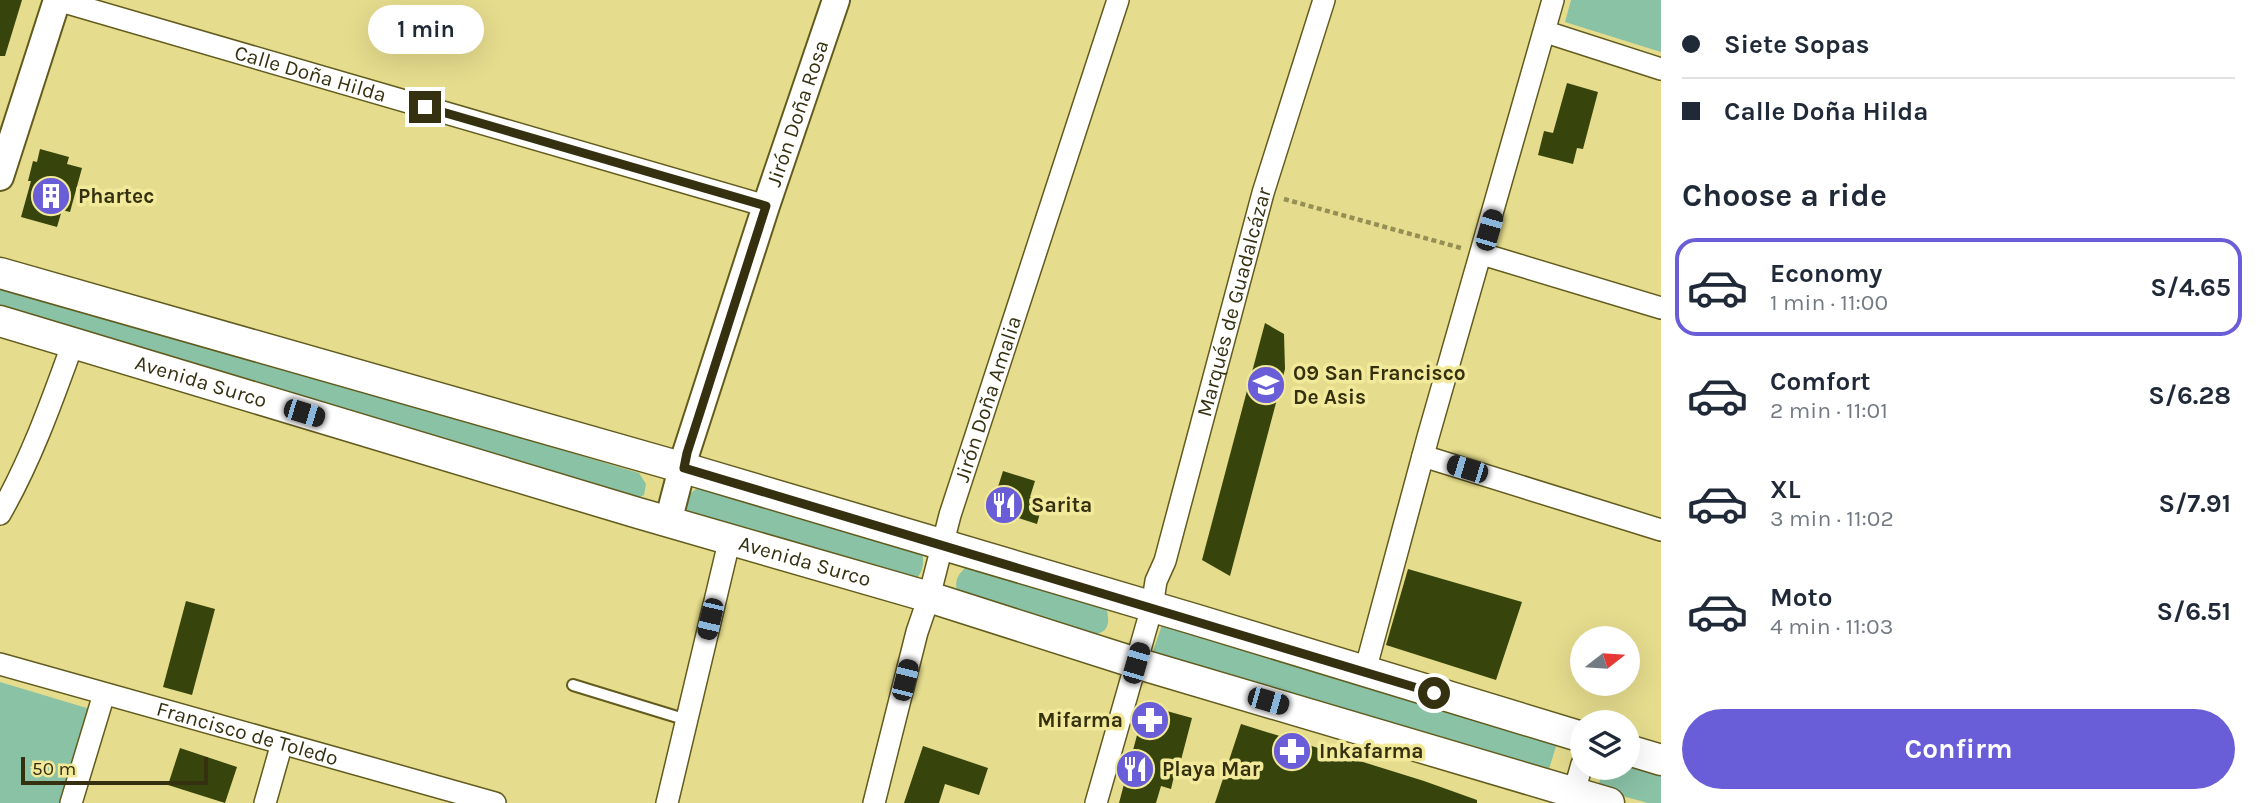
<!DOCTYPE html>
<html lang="en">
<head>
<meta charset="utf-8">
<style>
	:root { --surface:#fff; --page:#f2f2f3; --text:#1f2937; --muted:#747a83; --line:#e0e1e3; --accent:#695ed8 }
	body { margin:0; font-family:Karla,sans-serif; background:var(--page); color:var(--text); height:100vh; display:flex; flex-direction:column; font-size:26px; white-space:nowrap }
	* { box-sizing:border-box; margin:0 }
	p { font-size:23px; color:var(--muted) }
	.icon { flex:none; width:38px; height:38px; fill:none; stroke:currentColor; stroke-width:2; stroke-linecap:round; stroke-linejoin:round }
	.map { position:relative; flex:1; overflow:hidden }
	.details { display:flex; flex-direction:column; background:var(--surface); width:595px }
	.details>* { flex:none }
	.guide { display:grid; align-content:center; height:154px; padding:0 21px; background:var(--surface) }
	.needle { width:46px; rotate:73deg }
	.fabs { position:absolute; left:1570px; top:626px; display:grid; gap:14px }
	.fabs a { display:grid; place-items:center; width:70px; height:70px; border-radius:50%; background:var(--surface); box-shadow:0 7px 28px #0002; font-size:35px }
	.scale { position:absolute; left:21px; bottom:18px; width:187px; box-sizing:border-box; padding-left:7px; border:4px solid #353110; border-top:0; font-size:19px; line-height:24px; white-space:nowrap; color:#353110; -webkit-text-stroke:5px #f2ea9a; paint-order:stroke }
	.end { position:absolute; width:32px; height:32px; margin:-16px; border:9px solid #353110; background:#fff; box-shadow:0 0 0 4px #fff }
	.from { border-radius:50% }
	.bubble { position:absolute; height:49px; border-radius:24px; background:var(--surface); box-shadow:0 7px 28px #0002; font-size:23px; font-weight:700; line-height:49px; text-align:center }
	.car { position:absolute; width:21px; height:42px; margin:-21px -10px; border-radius:9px; box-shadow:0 0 5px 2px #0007; background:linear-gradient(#222 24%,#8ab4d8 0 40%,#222 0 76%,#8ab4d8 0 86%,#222 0) }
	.guide b { display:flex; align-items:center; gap:24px; height:66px; font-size:26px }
	.guide b+b { border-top:2px solid var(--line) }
	.guide i { width:18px; height:18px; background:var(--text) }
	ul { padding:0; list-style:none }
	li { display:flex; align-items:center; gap:21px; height:98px; margin:0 14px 10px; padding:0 7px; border:4px solid transparent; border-radius:21px }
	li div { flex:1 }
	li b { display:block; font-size:26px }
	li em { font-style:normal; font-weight:700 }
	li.active { border-color:var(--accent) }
	li>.icon { width:63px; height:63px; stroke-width:1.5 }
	h2 { padding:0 21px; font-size:32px; line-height:84px }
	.primary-button { display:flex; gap:14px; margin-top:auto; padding:14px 21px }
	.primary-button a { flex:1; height:80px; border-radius:42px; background:var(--accent); color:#fff; font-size:28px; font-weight:700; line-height:80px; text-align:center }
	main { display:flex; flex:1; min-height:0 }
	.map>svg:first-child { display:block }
	.green { fill:#8ac2a6 }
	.building { fill:#37450c }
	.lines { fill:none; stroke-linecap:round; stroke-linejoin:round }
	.service-casing { stroke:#625b1e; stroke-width:14 }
	.minor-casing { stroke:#625b1e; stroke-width:24 }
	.tertiary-casing { stroke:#625b1e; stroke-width:30 }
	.secondary-casing { stroke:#625b1e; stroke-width:33 }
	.path { stroke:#968f55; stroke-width:4.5; stroke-dasharray:5 3.5; stroke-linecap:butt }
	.service { stroke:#fff; stroke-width:10 }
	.minor { stroke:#fff; stroke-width:21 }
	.tertiary { stroke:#fff; stroke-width:26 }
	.secondary { stroke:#fff; stroke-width:30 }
	.route { stroke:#353110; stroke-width:9 }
	.labels { text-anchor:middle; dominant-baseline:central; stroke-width:7; stroke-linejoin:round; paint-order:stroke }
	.street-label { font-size:21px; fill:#353110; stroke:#f2ea9a }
	.poi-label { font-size:21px; font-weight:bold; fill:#353110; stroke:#f2ea9a; text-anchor:start }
</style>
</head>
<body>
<main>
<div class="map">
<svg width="1661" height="803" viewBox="0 0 1661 803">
	<rect width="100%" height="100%" fill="#e5dc8d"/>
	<g class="green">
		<path d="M1571 0H1661V52L1565 22Z"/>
		<path d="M0 282 639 473 646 484 644 495 631 501 0 310Z"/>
		<path d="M701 485 921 547C925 563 924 573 911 584L693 520 685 507 691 493Z"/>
		<path d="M967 566 1106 607C1110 622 1110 632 1093 635L959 598C954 583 955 577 967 566Z"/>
		<path d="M1163 622 1558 740 1549 769 1152 654Z"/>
		<path d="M0 682 90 709 61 803H0Z"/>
		<path d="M1628 766 1661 776V803H1648L1597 789 1604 768H1628Z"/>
	</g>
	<g class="building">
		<path d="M0 0H22L5 56H0Z"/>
		<path d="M1567 83 1598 92 1583 149 1577 148 1573 164 1538 155 1544 131 1553 133Z"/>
		<path d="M40 149 69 157 67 164 82 168 70 212 62 210 57 227 21 217 31 181H28L33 161 37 162Z"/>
		<path d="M1265 323 1284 334 1285 369 1230 576 1202 560Z"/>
		<path d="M1003 471 1035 481 1030 497 1043 502 1037 524 991 509Z"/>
		<path d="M1408 569 1522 602 1496 680 1386 645Z"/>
		<path d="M186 601 215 609 192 695 163 687Z"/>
		<path d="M1145 705 1192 718 1181 760 1178 759 1171 789 1161 786 1156 803H1119Z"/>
		<path d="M1241 724 1424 781 1477 800V803H1215Z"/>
		<path d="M923 746 988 768 979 795 945 784 939 803H904Z"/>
		<path d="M180 748 237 767 225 803 168 785Z"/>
	</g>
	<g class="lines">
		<g class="service-casing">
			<path id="service" d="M573 685 687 720"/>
		</g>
		<g class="minor-casing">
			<g id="minor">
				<path id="s1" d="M57 0 766 206"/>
				<path d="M1546 32 1661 69"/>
				<path d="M1482 254 1661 308"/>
				<path d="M1423 456 1661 530"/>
				<path d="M0 514C31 460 52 401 73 343"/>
				<path id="s2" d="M0 664 495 803"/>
				<path d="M1365 671 1428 437 1553 0"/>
				<path d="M71 803 104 694"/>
				<path d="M265 803 282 743"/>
				<path d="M667 803 730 538"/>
				<path id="s3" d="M874 803 917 632 929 597 950 515 1118 0"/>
				<path id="s4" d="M1096 803 1152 607 1156 581 1165 561 1263 193 1324 0"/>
				<path d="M1571 803 1582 764"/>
			</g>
		</g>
		<g class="tertiary-casing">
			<g id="tertiary">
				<path d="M0 177 57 0"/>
				<path id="s5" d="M668 522 686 453 766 206 836 0"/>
			</g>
		</g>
		<g class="secondary-casing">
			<g id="secondary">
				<path d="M0 273 684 468 1197 620 1582 737"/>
				<path id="s6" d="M0 321 638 513 929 597 1136 663 1609 803"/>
				<path d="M1628 750 1661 760"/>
			</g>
		</g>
		<path class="path" d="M1284 199 1461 248"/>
		<use href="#service" class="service"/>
		<use href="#minor" class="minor"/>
		<use href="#tertiary" class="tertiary"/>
		<use href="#secondary" class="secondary"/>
	</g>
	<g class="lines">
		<path class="route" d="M425 107 766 206 687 453 684 468 1434 693"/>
	</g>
	<defs>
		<g id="building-disc" transform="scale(2.0125)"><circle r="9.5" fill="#695ed8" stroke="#f2ea9a"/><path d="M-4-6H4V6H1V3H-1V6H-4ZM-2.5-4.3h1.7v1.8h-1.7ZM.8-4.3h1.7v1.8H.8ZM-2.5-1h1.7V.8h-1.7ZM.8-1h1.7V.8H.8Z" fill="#fff"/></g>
		<g id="school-disc" transform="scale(2.0125)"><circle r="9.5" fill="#695ed8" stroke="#f2ea9a"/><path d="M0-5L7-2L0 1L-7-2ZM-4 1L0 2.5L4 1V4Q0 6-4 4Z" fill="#fff"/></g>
		<g id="restaurant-disc" transform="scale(2.0125)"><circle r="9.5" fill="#695ed8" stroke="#f2ea9a"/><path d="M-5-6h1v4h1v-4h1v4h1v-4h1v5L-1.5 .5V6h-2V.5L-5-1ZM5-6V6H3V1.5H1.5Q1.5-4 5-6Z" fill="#fff"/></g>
		<g id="pharmacy-disc" transform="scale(2.0125)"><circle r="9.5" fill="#695ed8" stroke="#f2ea9a"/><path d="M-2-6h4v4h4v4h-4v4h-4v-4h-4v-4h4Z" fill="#fff"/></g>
	</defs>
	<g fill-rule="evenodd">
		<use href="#building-disc" x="51" y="196"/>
		<use href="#school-disc" x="1266" y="385"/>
		<use href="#restaurant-disc" x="1004" y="505"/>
		<use href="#pharmacy-disc" x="1150" y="720"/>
		<use href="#pharmacy-disc" x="1292" y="751"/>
		<use href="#restaurant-disc" x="1135" y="769"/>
	</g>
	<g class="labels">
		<g class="street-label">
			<text stroke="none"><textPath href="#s1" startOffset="264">Calle Doña Hilda</textPath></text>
			<text stroke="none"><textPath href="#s5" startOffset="429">Jirón Doña Rosa</textPath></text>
			<text stroke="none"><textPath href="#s4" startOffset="520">Marqués de Guadalcázar</textPath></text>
			<text stroke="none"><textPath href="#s6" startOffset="210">Avenida Surco</textPath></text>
			<text stroke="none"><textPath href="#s3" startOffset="420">Jirón Doña Amalia</textPath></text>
			<text stroke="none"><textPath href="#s6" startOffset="840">Avenida Surco</textPath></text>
			<text stroke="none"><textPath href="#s2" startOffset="257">Francisco de Toledo</textPath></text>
		</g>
		<g class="poi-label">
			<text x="78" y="196">Phartec</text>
			<text x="1293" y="373">09 San Francisco<tspan x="1293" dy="24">De Asis</tspan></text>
			<text x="1031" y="505">Sarita</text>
			<text x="1123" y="720" text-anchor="end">Mifarma</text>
			<text x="1319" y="751">Inkafarma</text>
			<text x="1162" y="769">Playa Mar</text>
		</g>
	</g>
</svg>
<div class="fabs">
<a><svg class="needle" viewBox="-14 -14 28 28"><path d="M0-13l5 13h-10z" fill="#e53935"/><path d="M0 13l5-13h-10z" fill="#747a83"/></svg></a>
<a><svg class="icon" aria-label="layers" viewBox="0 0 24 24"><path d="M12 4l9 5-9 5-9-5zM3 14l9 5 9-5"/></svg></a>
</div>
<div class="scale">50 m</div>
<i class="end from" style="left:1434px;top:693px"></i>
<i class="end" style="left:425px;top:107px"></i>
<div class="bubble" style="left:368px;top:5px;width:116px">1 min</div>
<i class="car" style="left:1489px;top:230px;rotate:16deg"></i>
<i class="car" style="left:304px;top:413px;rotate:107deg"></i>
<i class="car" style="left:1467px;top:469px;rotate:287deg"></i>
<i class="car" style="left:710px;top:619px;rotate:193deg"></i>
<i class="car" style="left:1136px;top:663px;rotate:16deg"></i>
<i class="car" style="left:905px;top:680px;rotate:14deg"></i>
<i class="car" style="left:1268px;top:701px;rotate:106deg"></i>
</div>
<section class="details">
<div class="guide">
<b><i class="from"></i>Siete Sopas</b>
<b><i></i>Calle Doña Hilda</b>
</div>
<h2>Choose a ride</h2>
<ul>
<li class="active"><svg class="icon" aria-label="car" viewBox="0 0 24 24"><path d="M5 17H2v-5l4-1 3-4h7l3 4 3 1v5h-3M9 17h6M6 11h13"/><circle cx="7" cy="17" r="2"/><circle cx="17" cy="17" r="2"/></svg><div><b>Economy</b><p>1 min · 11:00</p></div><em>S/4.65</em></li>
<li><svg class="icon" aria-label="car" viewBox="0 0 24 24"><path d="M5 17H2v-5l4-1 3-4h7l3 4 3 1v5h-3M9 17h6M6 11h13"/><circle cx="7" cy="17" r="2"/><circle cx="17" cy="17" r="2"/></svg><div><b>Comfort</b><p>2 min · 11:01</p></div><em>S/6.28</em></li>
<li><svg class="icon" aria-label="car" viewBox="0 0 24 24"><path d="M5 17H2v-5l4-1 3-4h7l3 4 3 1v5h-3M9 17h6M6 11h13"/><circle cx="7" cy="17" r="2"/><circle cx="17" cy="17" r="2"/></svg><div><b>XL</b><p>3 min · 11:02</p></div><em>S/7.91</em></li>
<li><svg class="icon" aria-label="car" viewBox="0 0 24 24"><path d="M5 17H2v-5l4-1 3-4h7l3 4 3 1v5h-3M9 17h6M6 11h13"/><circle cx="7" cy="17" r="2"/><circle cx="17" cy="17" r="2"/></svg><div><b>Moto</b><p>4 min · 11:03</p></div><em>S/6.51</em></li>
</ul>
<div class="primary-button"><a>Confirm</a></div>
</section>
</main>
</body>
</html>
